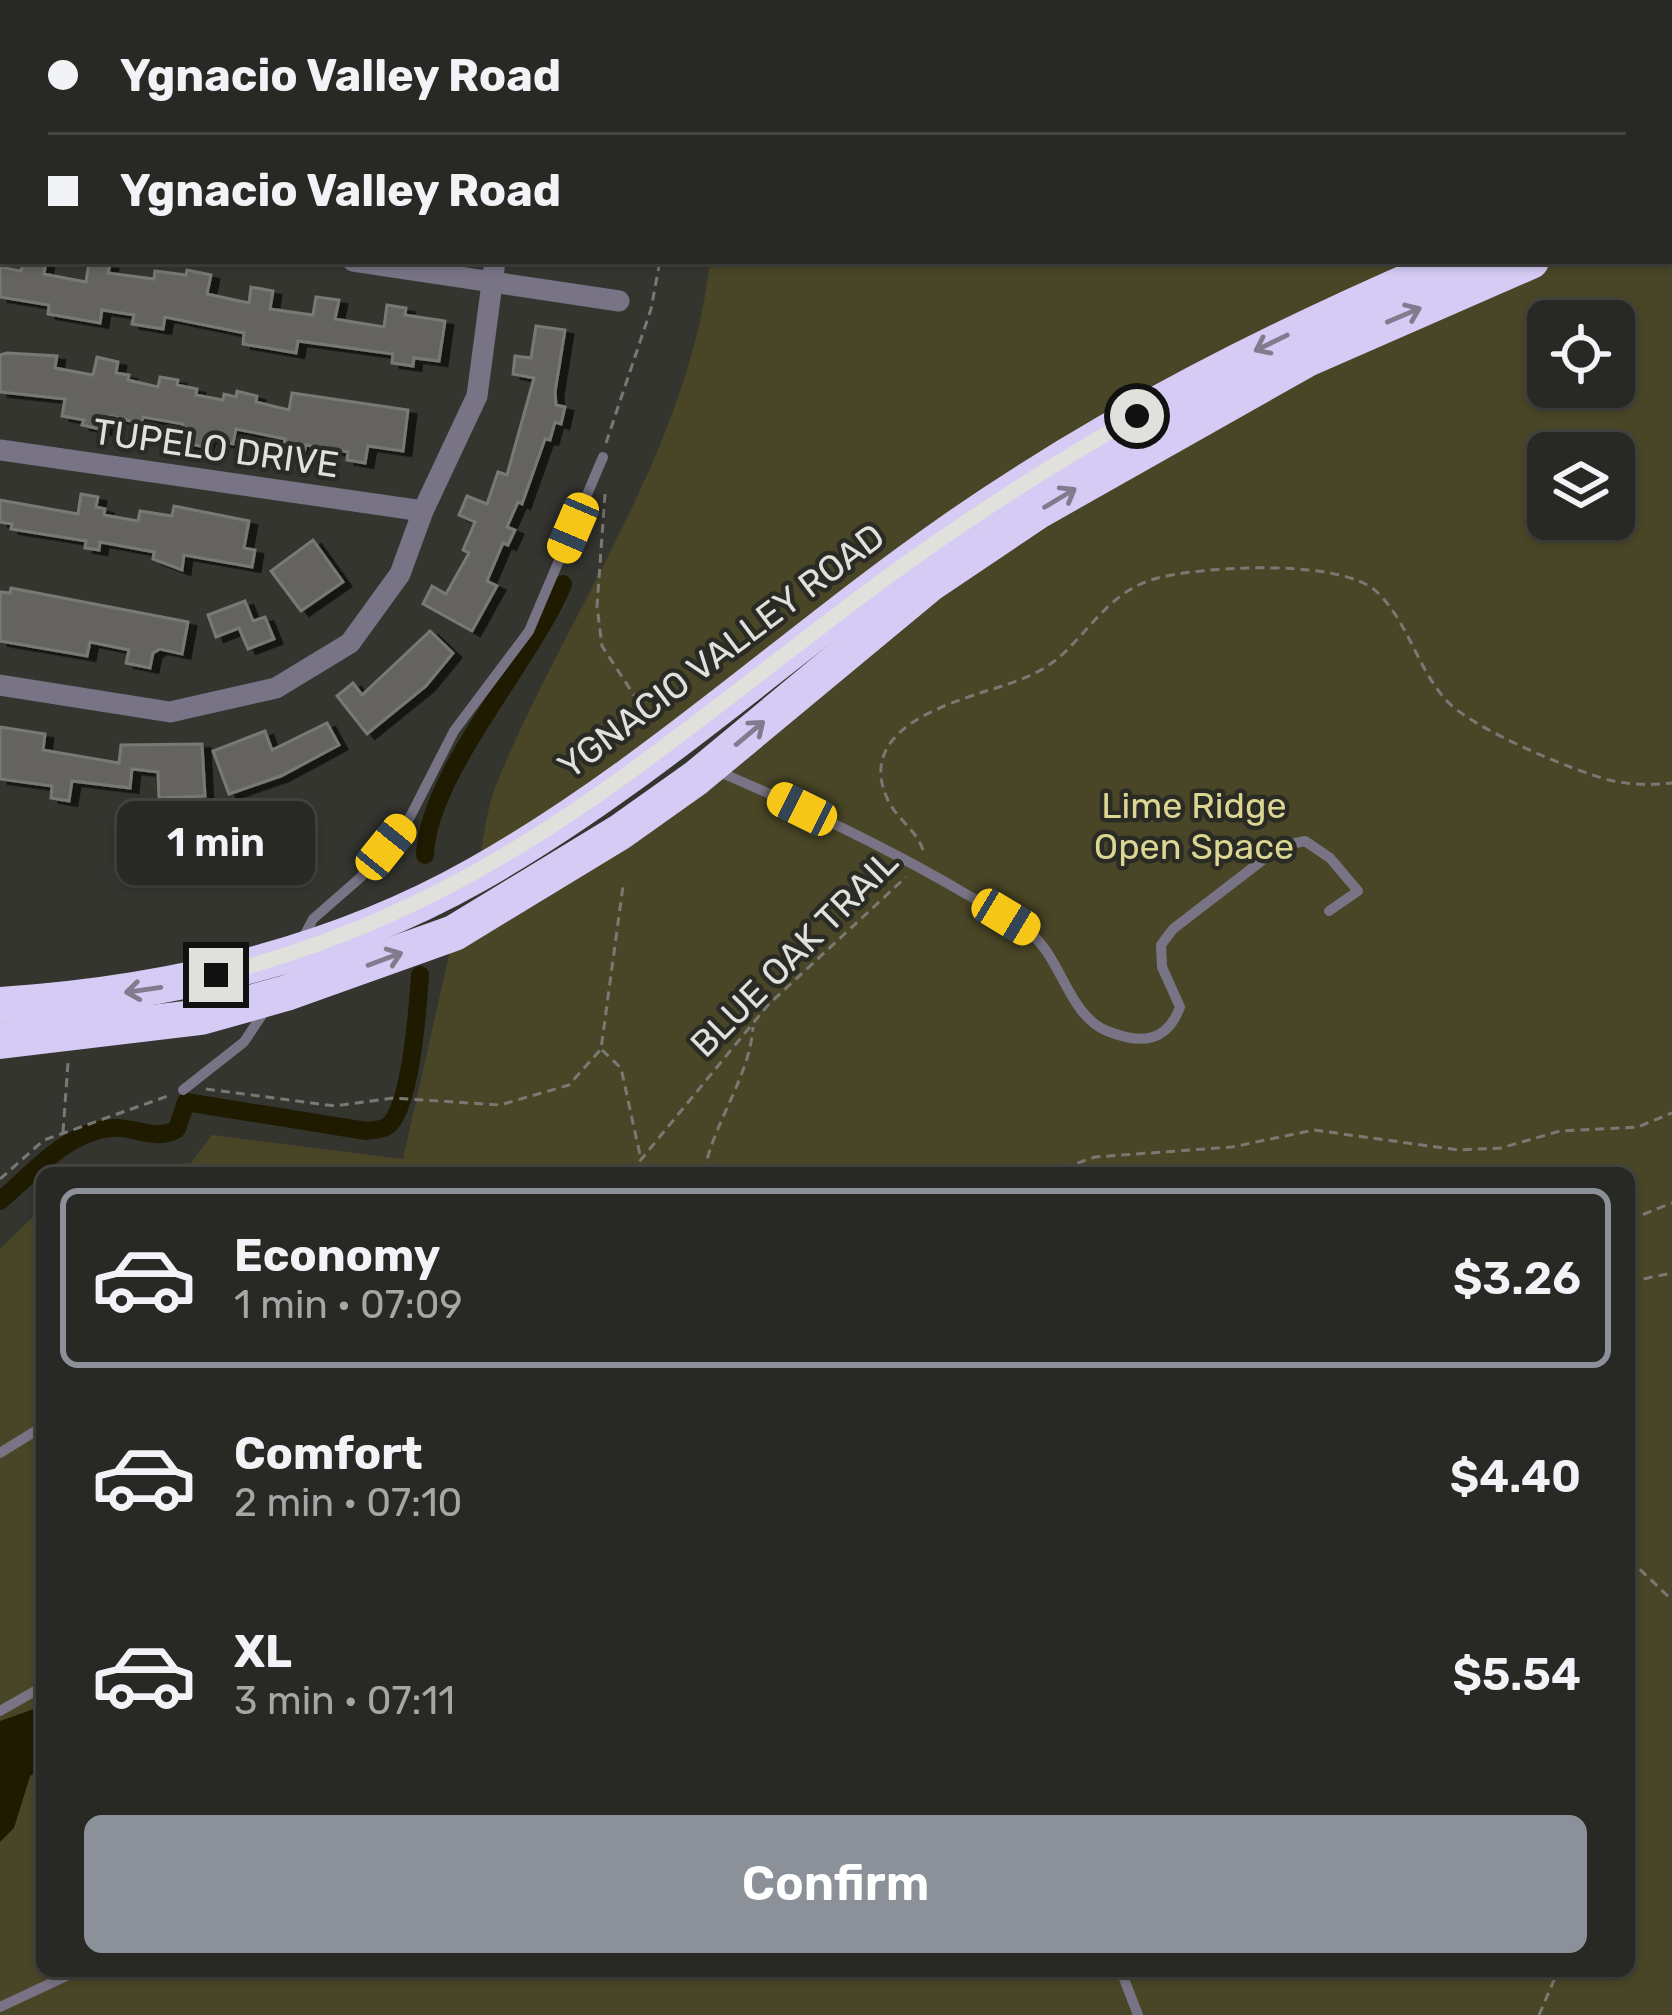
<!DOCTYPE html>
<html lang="en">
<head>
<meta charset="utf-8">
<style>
	:root { --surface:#282824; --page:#343431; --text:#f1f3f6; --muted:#a5a6a6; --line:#444441; --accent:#8c9099 }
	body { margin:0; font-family:Rubik,sans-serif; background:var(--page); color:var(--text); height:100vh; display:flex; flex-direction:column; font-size:45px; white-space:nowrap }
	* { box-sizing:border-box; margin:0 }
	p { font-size:39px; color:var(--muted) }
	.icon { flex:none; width:66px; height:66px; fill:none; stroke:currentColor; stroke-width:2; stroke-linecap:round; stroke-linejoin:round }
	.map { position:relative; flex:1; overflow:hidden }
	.panel { position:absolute; left:36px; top:1167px; width:1599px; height:810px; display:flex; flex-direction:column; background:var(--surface); border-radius:18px; box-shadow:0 3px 9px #0004,0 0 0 3px var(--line) }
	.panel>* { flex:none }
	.guide { position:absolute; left:0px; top:0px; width:1674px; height:264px; box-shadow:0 3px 9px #0004,0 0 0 3px var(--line); display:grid; align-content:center; height:264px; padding:0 48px; background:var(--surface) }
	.tools { position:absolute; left:1527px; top:300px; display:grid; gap:24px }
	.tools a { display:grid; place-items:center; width:108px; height:108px; border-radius:18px; background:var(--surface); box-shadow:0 3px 9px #0004,0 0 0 3px var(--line); font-size:60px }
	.end { position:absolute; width:54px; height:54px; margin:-27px; border:15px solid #e0e0dc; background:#111; box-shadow:0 0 0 6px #111 }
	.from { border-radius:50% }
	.bubble { position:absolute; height:84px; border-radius:18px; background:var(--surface); box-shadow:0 3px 9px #0004,0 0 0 3px var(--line); font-size:39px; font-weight:600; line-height:84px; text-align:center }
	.car { position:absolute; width:36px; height:72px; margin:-36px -18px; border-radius:15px; box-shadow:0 0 9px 3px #0007; background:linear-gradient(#f5c518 24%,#345 0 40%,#f5c518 0 76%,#345 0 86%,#f5c518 0) }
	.guide b { display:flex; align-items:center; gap:42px; height:114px; font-size:45px }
	.guide b+b { border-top:3px solid var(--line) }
	.guide i { width:30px; height:30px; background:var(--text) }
	ul { padding:21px 0 0; list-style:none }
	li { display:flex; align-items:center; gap:36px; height:180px; margin:0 24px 18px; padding:0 24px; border:6px solid transparent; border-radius:18px }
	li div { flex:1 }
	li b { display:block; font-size:45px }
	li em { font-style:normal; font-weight:600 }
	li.selected { border-color:var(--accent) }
	li>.icon { width:108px; height:108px; stroke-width:1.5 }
	.button { display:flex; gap:24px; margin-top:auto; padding:24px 48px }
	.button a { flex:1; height:138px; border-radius:18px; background:var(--accent); color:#fff; font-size:48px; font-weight:600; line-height:138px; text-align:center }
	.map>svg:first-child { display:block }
	.green { fill:#494627; fill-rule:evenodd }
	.water { fill:#1e1b01 }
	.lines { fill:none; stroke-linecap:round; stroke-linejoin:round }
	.stream { stroke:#1e1b01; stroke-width:6 }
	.canal { stroke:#1e1b01; stroke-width:18 }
	.building { fill:#65645f; stroke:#797973; stroke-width:3; filter:url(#shadow) }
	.path { stroke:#797974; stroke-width:3; stroke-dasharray:9 6; stroke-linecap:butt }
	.lane { stroke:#787485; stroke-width:10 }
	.street { stroke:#787485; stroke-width:21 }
	.highway { stroke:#d5cbf4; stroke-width:36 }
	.oneway { stroke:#807b8d }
	.route { stroke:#e0e0dc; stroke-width:15 }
	.labels { text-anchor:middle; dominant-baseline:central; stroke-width:9; stroke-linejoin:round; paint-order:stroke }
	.street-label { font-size:36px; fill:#e0e0dc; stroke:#2b2b26 }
	.park-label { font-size:36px; fill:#dcd693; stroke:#2b2b26 }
</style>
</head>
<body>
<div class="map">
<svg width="1672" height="2015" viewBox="0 0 1672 2015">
	<defs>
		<filter id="shadow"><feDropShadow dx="8" dy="4.5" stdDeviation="0" flood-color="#0009"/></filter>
	</defs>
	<rect width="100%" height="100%" fill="#353530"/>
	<g class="green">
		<path d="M762 0H1672V174L1671 3Z"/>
		<path d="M1672 206V2015H0V1249L42 1208V1971H1629V1173H79L191 1163 212 1135 403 1159 454 933 1038 511 1531 261H1671ZM1548 321H1614V387H1548ZM1548 453H1614V519H1548Z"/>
		<path d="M710 261H1455L1270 343 477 875C483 846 485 813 496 785 566 613 689 451 710 261Z"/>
	</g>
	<path class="water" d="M34 1709H42V1769L30 1776 14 1828 0 1842V1721Z"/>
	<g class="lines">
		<path class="stream" d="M1585 3 1594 0"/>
		<g class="canal">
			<path d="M425 855C428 773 530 664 563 584"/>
			<path d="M0 1201C32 1174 67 1131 112 1128 134 1126 156 1142 177 1129L186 1102 366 1131C373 1130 380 1130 386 1127 411 1114 418 1003 420 975"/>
		</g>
	</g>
	<g class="building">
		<path d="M23 261H46L44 274 86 282 89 262 110 265 108 273 154 279 155 271 186 275 187 270 211 275 207 294 249 303 251 287 273 291 270 309 313 315 316 297 339 300 335 319 384 327 387 305 406 308 405 315 445 321 439 361 414 358 413 366 392 363 393 354 298 341 296 353 243 344 244 333 165 317 163 329 132 324 134 315 102 310 100 323 48 314 49 305 0 297V267L21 271Z"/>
		<path d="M536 326 565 330 555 392 556 405 565 407 561 424 555 422 550 440 545 439 522 504 518 502 507 527 515 530 508 545 503 543 487 581 497 586 472 631 423 604 432 586 446 594 469 553 463 550 475 522 459 515 467 496 487 504 498 472 507 475 534 378 513 374 515 356 531 358Z"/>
		<path d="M7 353 57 356 55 368 93 375 97 357 118 362 116 373 129 375 128 380 158 387 160 377 178 380 177 385 197 389 196 395 223 400 224 394 236 397 237 391 257 396 256 402 289 410 292 393 408 410 403 451 368 446 365 463 347 460 348 452 306 445 304 453 283 450 285 439 236 429 233 444 207 438 205 447 180 442 183 424 143 417 142 424 110 416 107 431 82 425 84 420 62 416 65 399 0 392V355Z"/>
		<path d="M81 494 98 497 96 507 105 509 104 515 138 521 140 511 172 516 174 506 249 521 244 548 255 550 252 567 184 555 182 570 153 559 154 552 100 542 99 550 85 548 86 541 11 529 12 524 0 522V500L78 514Z"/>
		<path d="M313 540 343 582 301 611 271 571Z"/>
		<path d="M11 588 188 622 182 654 160 649 153 653 150 668 126 663 129 650 90 642 87 656 0 641V592L10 593Z"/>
		<path d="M245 601 253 621 265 617 274 639 248 649 239 628 216 637 208 615Z"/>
		<path d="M430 631 453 653 426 686 367 734 337 696 353 683 362 695Z"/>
		<path d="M327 723 339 745 281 776 229 794 213 751 265 731 272 750Z"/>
		<path d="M0 727 45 734 43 750 119 763 121 745 202 744 205 796 159 798 158 772 132 769 130 788 72 781 69 801 51 798 52 786 0 779Z"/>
	</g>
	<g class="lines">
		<g class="path">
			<path d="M704 3 706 0"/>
			<path d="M796 3 797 0"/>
			<path d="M1426 3 1432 0"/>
			<path d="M606 443 651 309 660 261"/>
			<path d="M605 494 597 606 602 646 645 712"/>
			<path d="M923 850C916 829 895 818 887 798 858 733 938 707 983 692 1012 683 1041 675 1064 653 1093 625 1113 591 1154 579 1200 566 1342 558 1377 592 1408 622 1417 667 1445 699 1470 728 1571 770 1609 780 1630 785 1650 785 1672 783"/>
			<path d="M602 1050 621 1068 640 1155"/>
			<path d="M206 1089 335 1106 393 1098 500 1105 569 1085 601 1049 623 886"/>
			<path d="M63 1132 68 1063"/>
			<path d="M630 1173 768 1005 906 877"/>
			<path d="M704 1173C713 1123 750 1076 753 1027"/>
			<path d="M1049 1173 1095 1157 1232 1147 1314 1130 1458 1150 1501 1148 1560 1131 1638 1127 1672 1113"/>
			<path d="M0 1179 44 1140 168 1096"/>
			<path d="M1629 1220 1672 1203"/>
			<path d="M1629 1282 1672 1273"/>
			<path d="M1629 1559 1672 1600"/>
			<path d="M1539 2015 1558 1971"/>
		</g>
		<g class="lane">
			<path d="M717 771C802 807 886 847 966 894 987 906 1010 917 1029 932 1062 958 1068 1015 1107 1031 1142 1045 1167 1042 1180 1007L1162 967 1161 945 1173 929 1281 846 1305 841 1330 858 1358 891 1329 911"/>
			<path d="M302 940 313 919 361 877 410 817 454 731 529 631 603 457"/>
			<path d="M183 1090 244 1042 266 1009"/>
			<path d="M0 1453 42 1427"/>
			<path d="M0 1711 42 1687"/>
			<path d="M1121 1971 1138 2015"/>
			<path d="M0 2007 77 1971"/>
		</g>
		<g class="street">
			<path d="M151 0 171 3"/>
			<path d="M530 3 531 0"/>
			<path d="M0 216H3"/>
			<path d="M353 261 619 301"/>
			<path d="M0 450 423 511"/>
			<path d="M0 685 170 712 276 688 350 643 400 574 423 511 477 396 495 261"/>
		</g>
		<g class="highway">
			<path d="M1671 175 1672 174"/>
			<path d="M1671 206H1672"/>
			<path d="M0 1005C165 994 331 957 476 875 647 779 792 642 953 530 1109 421 1280 336 1455 261"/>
			<path d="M0 1041 201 1017 286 993 454 933 620 832 696 778 931 583 1038 511 1307 359 1531 261"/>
		</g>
	</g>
	<defs><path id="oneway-shaft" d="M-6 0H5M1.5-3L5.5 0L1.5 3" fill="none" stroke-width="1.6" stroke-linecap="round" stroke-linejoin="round" transform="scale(3)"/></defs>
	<g class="oneway">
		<use href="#oneway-shaft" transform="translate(1404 315) rotate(-23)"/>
		<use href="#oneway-shaft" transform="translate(1271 343) rotate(154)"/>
		<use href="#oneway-shaft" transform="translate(1060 498) rotate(-31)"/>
		<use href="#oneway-shaft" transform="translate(750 733) rotate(-40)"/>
		<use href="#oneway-shaft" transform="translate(385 959) rotate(-20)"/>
		<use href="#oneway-shaft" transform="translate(143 990) rotate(172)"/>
	</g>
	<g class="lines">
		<path class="route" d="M216 975C485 907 641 762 855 601 945 533 1039 472 1137 416"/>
	</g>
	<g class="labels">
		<g class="street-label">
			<text transform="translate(216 448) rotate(8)">TUPELO DRIVE</text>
			<text transform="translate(721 651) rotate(-37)">YGNACIO VALLEY ROAD</text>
			<text transform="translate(794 953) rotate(-45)">BLUE OAK TRAIL</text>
		</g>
		<g class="park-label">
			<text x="1194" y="805">Lime Ridge<tspan x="1194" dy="41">Open Space</tspan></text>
		</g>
	</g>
</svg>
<div class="tools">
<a><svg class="icon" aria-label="locate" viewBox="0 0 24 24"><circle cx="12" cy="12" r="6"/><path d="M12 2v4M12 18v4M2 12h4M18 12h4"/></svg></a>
<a><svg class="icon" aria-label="layers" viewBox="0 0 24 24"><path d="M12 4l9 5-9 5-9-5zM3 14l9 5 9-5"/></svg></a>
</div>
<i class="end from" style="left:1137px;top:416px"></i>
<i class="end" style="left:216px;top:975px"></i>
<div class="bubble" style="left:117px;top:801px;width:198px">1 min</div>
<i class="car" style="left:573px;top:528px;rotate:203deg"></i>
<i class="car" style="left:802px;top:809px;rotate:296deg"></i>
<i class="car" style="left:386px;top:847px;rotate:39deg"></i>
<i class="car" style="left:1006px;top:917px;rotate:121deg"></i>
<div class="guide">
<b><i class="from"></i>Ygnacio Valley Road</b>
<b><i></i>Ygnacio Valley Road</b>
</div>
<section class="panel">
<ul>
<li class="selected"><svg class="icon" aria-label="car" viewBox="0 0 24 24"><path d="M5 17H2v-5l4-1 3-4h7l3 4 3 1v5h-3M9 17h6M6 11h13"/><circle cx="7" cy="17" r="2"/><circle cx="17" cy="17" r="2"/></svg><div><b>Economy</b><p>1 min · 07:09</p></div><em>$3.26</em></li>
<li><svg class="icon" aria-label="car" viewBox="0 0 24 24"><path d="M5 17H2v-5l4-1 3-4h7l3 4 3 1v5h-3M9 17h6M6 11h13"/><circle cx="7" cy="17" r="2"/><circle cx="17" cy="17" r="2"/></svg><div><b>Comfort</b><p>2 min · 07:10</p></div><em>$4.40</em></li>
<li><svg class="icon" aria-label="car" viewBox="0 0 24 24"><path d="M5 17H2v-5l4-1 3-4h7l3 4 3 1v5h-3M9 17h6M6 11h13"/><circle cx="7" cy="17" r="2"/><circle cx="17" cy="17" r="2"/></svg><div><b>XL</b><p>3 min · 07:11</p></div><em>$5.54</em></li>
</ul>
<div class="button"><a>Confirm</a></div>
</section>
</div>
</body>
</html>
